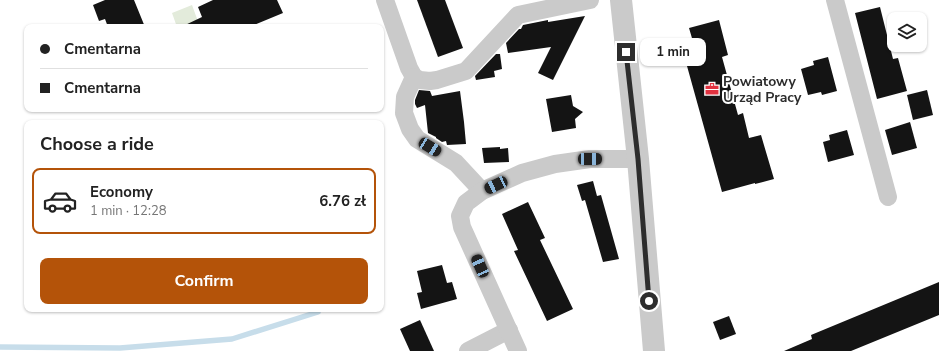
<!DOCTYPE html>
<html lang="en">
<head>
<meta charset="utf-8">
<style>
	:root { --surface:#fff; --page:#f6f6f6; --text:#222; --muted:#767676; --line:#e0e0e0; --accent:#b45309 }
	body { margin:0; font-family:"Nunito Sans",sans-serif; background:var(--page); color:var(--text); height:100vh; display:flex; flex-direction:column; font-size:15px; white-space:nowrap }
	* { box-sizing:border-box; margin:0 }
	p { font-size:13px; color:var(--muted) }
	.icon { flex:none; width:22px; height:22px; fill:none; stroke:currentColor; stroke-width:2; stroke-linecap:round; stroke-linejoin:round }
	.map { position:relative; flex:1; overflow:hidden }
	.side { position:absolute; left:24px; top:120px; width:360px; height:192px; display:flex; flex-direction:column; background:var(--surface); border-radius:8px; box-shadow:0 1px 3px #0004 }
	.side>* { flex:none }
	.top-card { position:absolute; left:24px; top:24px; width:360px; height:88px; border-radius:8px; box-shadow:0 1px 3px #0004; display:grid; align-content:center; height:88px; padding:0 16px; background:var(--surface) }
	.tools { position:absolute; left:887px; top:12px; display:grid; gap:8px }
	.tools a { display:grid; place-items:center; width:40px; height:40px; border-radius:8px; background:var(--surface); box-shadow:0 1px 3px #0004; font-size:20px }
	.end { position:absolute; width:18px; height:18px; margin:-9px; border:5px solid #2d2d2d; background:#fff; box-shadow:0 0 0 2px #fff }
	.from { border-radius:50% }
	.bubble { position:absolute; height:28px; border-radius:8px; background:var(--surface); box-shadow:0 1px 3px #0004; font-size:13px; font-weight:700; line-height:28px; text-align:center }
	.car { position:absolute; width:12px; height:24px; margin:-12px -6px; border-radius:5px; box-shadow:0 0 3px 1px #0007; background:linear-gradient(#222 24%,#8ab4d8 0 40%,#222 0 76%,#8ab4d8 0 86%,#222 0) }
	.top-card b { display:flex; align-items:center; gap:14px; height:38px; font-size:15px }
	.top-card b+b { border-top:1px solid var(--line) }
	.top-card i { width:10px; height:10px; background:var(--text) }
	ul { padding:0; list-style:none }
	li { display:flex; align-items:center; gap:12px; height:66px; margin:0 8px 6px; padding:0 8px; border:2px solid transparent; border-radius:8px }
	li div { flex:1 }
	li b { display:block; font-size:15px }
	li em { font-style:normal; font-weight:700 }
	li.on { border-color:var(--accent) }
	li>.icon { width:36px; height:36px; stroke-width:1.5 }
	h2 { padding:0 16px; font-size:18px; line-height:48px }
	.primary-button { display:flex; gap:8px; margin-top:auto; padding:8px 16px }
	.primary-button a { flex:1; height:46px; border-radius:8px; background:var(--accent); color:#fff; font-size:16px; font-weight:700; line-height:46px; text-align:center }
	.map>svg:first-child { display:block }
	.green { fill:#e3ebdb }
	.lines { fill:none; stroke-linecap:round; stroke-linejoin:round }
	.stream { stroke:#c7ddea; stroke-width:5.5 }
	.building { fill:#141414 }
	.minor { stroke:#cacaca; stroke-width:18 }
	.tertiary { stroke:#cacaca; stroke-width:22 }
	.route { stroke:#2d2d2d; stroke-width:5 }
	.labels { text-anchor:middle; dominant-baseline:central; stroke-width:4; stroke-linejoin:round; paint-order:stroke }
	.poi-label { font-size:14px; font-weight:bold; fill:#2d2d2d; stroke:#fff; text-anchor:start }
</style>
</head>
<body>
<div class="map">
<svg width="939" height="351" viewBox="0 0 939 351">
	<rect width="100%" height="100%" fill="#fff"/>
	<path class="green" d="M192 5 200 27H177L172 13Z"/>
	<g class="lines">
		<path class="stream" d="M0 347 120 348 232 339 318 312"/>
	</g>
	<g class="building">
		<path d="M105 0H134L145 27H108L105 19 99 21 93 5Z"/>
		<path d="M213 0H277L283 13 249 27H181L202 17 198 7Z"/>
		<path d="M417 0H445L463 48 438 57Z"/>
		<path d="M880 7 893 59 898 58 907 91 877 99 855 13Z"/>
		<path d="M585 16 553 80 538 73 551 47 508 53 506 43 519 29H521L523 25 548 20V22Z"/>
		<path d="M719 20 728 55 722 57 738 115 743 113 749 138 761 135 774 179 755 184V183L722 192 687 66 699 62 689 28Z"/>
		<path d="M496 54H500L502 69 494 71 495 77 476 80 475 76Z"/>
		<path d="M828 57 837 91 822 95 821 92 808 95 801 69 814 65 813 61Z"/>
		<path d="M419 90 430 91 432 96 460 91 464 122 466 144 447 145 446 141 442 142 436 138V137L428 133 425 105 417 108 415 104V100Z"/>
		<path d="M927 90 933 115 913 120 907 95Z"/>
		<path d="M571 95 573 106 583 112 575 119 576 128 552 132 546 99Z"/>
		<path d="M910 122 917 148 892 155 885 130Z"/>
		<path d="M847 130 854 155 828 162 823 142 830 140 829 135Z"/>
		<path d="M500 147V149L508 148 509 162 484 163 482 148Z"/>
		<path d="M593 181 597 196 601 195 619 259 603 262 585 200 582 201 577 185Z"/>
		<path d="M528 202 545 238 540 240 573 309 547 321 514 251 518 250 502 214Z"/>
		<path d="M442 265 447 283 452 282 457 299 421 309 417 293 422 292 417 271Z"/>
		<path d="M939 282V315L851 351H784L812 339 811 335Z"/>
		<path d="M729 316 736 334 720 340 713 322Z"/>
		<path d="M420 320 434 351H410L400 329Z"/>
	</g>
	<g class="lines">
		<g class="minor">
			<path d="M385 0 409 68 414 77 420 80 430 81 437 80 466 71 518 15 590 0"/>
			<path d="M835 0 888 197"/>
			<path d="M414 77 405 97 404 113 410 129 417 139 456 163 482 191"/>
			<path d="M468 351 509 330"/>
			<path d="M518 351 462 227 460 216 466 203 482 191 522 173 555 164 590 159H638"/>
		</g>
		<path class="tertiary" d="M621 0 638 159 654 351"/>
	</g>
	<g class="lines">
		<path class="route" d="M626 52 638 159 649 301"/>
	</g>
	<defs>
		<g id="office-bare" transform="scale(1.08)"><path d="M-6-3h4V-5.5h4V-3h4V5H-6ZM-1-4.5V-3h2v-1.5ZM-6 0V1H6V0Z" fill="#e13240" stroke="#fff" stroke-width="2.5" paint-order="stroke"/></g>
	</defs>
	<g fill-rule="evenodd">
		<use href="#office-bare" x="712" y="89"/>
	</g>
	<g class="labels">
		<g class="poi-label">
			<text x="723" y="81">Powiatowy<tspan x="723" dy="16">Urząd Pracy</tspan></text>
		</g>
	</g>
</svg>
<div class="tools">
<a><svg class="icon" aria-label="layers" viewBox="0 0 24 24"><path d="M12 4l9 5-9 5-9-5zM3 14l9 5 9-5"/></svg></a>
</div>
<i class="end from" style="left:649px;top:301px"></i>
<i class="end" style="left:626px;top:52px"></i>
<div class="bubble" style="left:640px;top:38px;width:66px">1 min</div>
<i class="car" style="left:430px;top:147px;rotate:121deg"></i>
<i class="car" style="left:590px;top:159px;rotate:90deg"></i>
<i class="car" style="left:496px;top:185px;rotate:245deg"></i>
<i class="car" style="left:480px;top:266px;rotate:336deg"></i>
<div class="top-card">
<b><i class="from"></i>Cmentarna</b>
<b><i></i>Cmentarna</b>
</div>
<section class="side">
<h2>Choose a ride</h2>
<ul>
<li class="on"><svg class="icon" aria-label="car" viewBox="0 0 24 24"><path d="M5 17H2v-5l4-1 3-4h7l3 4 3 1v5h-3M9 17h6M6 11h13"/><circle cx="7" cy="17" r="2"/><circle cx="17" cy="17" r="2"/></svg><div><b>Economy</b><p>1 min · 12:28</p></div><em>6.76 zł</em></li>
</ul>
<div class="primary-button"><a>Confirm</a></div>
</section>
</div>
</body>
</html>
